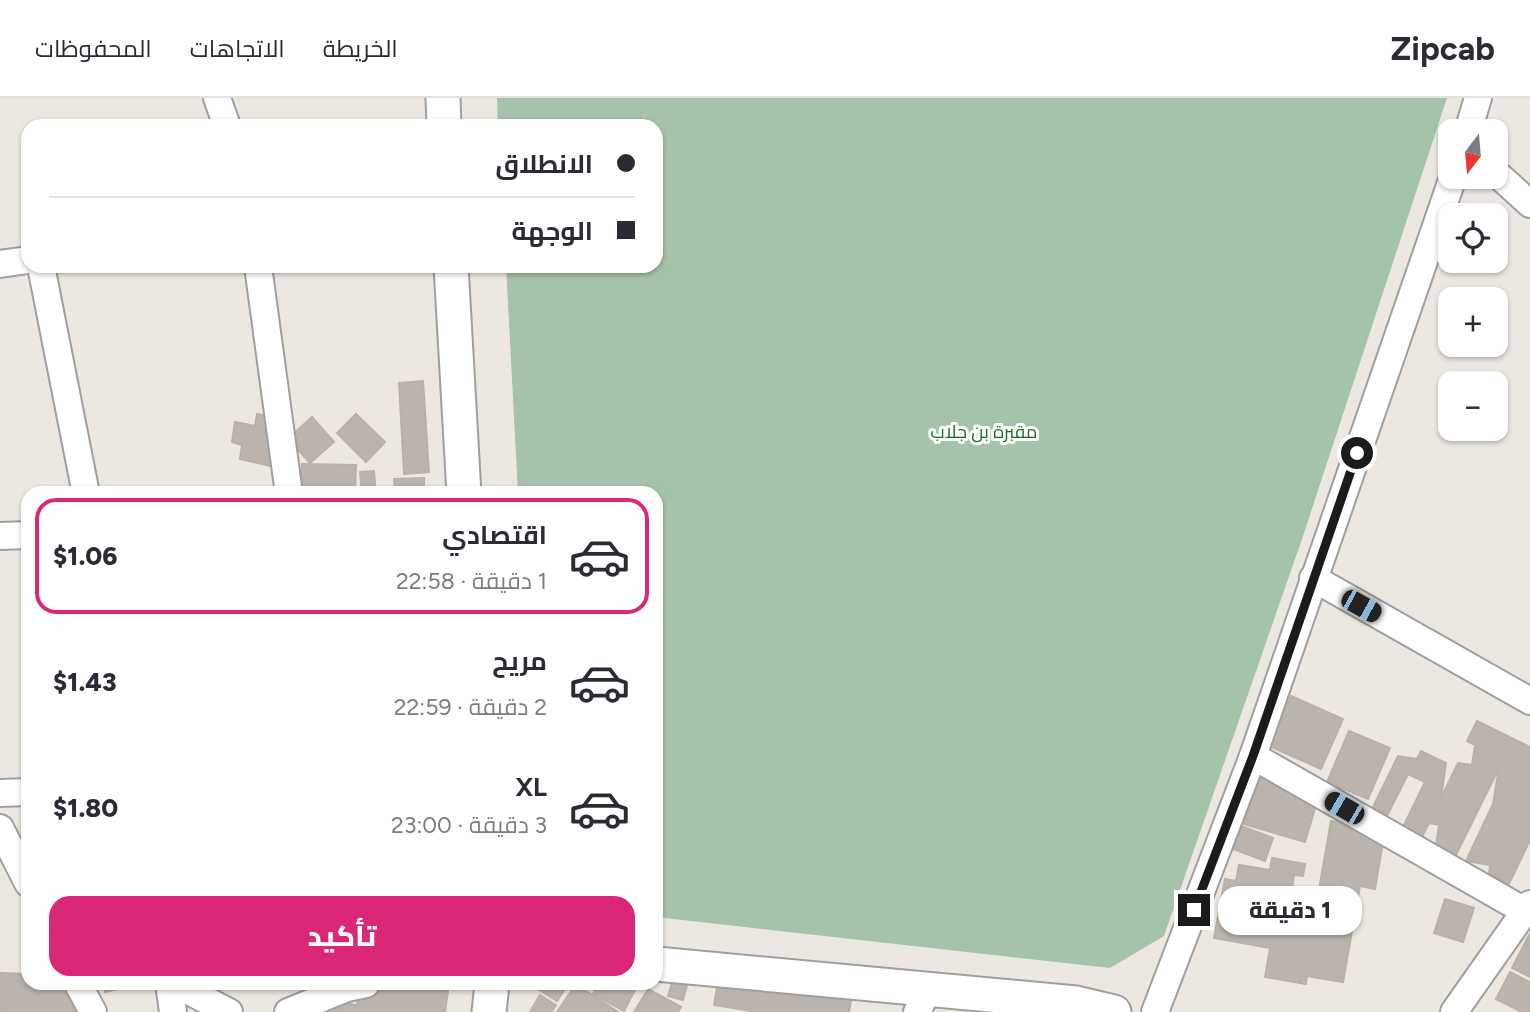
<!DOCTYPE html>
<html lang="ar">
<head>
<meta charset="utf-8">
<style>
	:root { --surface:#fff; --page:#f7f7f7; --text:#2b2b33; --muted:#7c7c81; --line:#e1e1e2; --accent:#db2777 }
	body { margin:0; font-family:Figtree,Cairo,sans-serif; background:var(--page); color:var(--text); direction:rtl; height:100vh; display:flex; flex-direction:column; font-size:26px; white-space:nowrap }
	* { box-sizing:border-box; margin:0 }
	p { font-size:23px; color:var(--muted) }
	.icon { flex:none; width:38px; height:38px; fill:none; stroke:currentColor; stroke-width:2; stroke-linecap:round; stroke-linejoin:round }
	.map { position:relative; flex:1; overflow:hidden; direction:ltr }
	.drawer { position:absolute; left:21px; top:388px; width:642px; height:504px; display:flex; flex-direction:column; background:var(--surface); border-radius:21px; box-shadow:0 2px 5px #0004; direction:rtl }
	.drawer>* { flex:none }
	.hud { position:absolute; left:21px; top:21px; width:642px; height:154px; border-radius:21px; box-shadow:0 2px 5px #0004; direction:rtl; display:grid; align-content:center; height:154px; padding:0 28px; background:var(--surface) }
	.needle { width:46px; rotate:196deg }
	.fabs { position:absolute; left:1438px; top:21px; display:grid; gap:14px }
	.fabs a { display:grid; place-items:center; width:70px; height:70px; border-radius:14px; background:var(--surface); box-shadow:0 2px 5px #0004; font-size:35px }
	.end { position:absolute; width:32px; height:32px; margin:-16px; border:9px solid #1b1b1b; background:#fff; box-shadow:0 0 0 4px #fff }
	.from { border-radius:50% }
	.bubble { position:absolute; height:49px; border-radius:21px; background:var(--surface); box-shadow:0 2px 5px #0004; font-size:23px; font-weight:800; line-height:49px; text-align:center; direction:rtl }
	.car { position:absolute; width:21px; height:42px; margin:-21px -10px; border-radius:9px; box-shadow:0 0 5px 2px #0007; background:linear-gradient(#222 24%,#8ab4d8 0 40%,#222 0 76%,#8ab4d8 0 86%,#222 0) }
	.hud b { display:flex; align-items:center; gap:24px; height:66px; font-size:26px }
	.hud b+b { border-top:2px solid var(--line) }
	.hud i { width:18px; height:18px; background:var(--text) }
	ul { padding:12px 0 0; list-style:none }
	li { display:flex; align-items:center; gap:21px; height:116px; margin:0 14px 10px; padding:0 14px; border:4px solid transparent; border-radius:21px }
	li div { flex:1 }
	li b { display:block; font-size:26px }
	li em { font-style:normal; font-weight:800 }
	li.active { border-color:var(--accent) }
	li>.icon { width:63px; height:63px; stroke-width:1.5 }
	.cta { display:flex; gap:14px; margin-top:auto; padding:14px 28px }
	.cta a { flex:1; height:80px; border-radius:21px; background:var(--accent); color:#fff; font-size:28px; font-weight:800; line-height:80px; text-align:center }
	header { display:flex; align-items:center; gap:42px; box-sizing:border-box; height:98px; padding:0 35px; background:var(--surface); border-bottom:2px solid var(--line) }
	header strong { font-size:33px }
	nav { display:flex; gap:38px; margin-inline-start:auto; font-size:24px }
	.map>svg:first-child { display:block }
	.cemetery { fill:#a5c2aa }
	.building { fill:#bbb4ae; stroke:#bcb0a5; stroke-width:2 }
	.lines { fill:none; stroke-linecap:round; stroke-linejoin:round }
	.minor-casing { stroke:#9f9f9f; stroke-width:30 }
	.tertiary-casing { stroke:#9f9f9f; stroke-width:37 }
	.minor { stroke:#fff; stroke-width:26 }
	.tertiary { stroke:#fff; stroke-width:33 }
	.route { stroke:#1b1b1b; stroke-width:9 }
	.labels { text-anchor:middle; dominant-baseline:central; stroke-width:6; stroke-linejoin:round; paint-order:stroke }
	.park-label { font-size:18px; fill:#156d1e; stroke:#fff }
</style>
</head>
<body>
<header>
<strong>Zipcab</strong>
<nav><a>الخريطة</a><a>الاتجاهات</a><a>المحفوظات</a></nav>
</header>
<div class="map">
<svg width="1530" height="914" viewBox="0 0 1530 914">
	<rect width="100%" height="100%" fill="#ece8e1"/>
	<path class="cemetery" d="M497 0H1447L1302 441 1164 838 1110 870 656 819V396L518 395 506 168H656V28H498Z"/>
	<g class="building">
		<path d="M423 283 429 374 404 376 399 285Z"/>
		<path d="M257 316 284 321 275 369 240 361 242 347 232 344 235 324 255 328Z"/>
		<path d="M356 316 385 344 366 364 337 335Z"/>
		<path d="M312 319 334 344 310 365 288 341Z"/>
		<path d="M302 366 356 367 355 396H301Z"/>
		<path d="M374 373 376 396H362L360 374Z"/>
		<path d="M424 380V396H395L394 381Z"/>
		<path d="M1291 598 1343 621 1321 671 1269 648Z"/>
		<path d="M1477 623 1530 649V742L1509 786 1489 776 1490 767 1466 763 1493 706 1499 670 1453 763 1435 755 1439 727 1429 725 1422 739 1403 729 1425 684 1408 676 1387 718 1372 711 1398 658 1417 661 1421 653 1446 665 1441 700 1458 665 1472 667 1475 647 1467 643Z"/>
		<path d="M1349 633 1390 650 1368 701 1327 684Z"/>
		<path d="M1261 669 1322 687 1305 744 1244 726Z"/>
		<path d="M1331 723 1385 732 1375 791 1360 788 1343 884 1307 878 1306 886 1265 879 1270 850 1214 840 1225 781 1236 783 1239 767 1270 772 1272 760 1305 766 1303 778 1294 777 1291 798 1317 803Z"/>
		<path d="M1241 728 1273 740 1265 763 1233 751Z"/>
		<path d="M1445 801 1474 810 1463 844 1434 835Z"/>
		<path d="M1529 837H1530V879L1512 870Z"/>
		<path d="M677 868 691 872 683 902 668 898Z"/>
		<path d="M720 872 853 892 849 914H757L714 907Z"/>
		<path d="M1510 874 1530 884V914H1522L1496 901Z"/>
		<path d="M0 875 28 876V886H50L49 889 77 890 76 914H0Z"/>
		<path d="M103 886H138L105 894Z"/>
		<path d="M391 886H449L445 914H324L325 911 343 905 357 907 358 897Z"/>
		<path d="M536 886H568L557 903 535 889Z"/>
		<path d="M576 886 618 914H557Z"/>
		<path d="M598 886H623L635 892 624 913 593 896Z"/>
		<path d="M648 891 681 909 678 914H634Z"/>
		<path d="M540 897 556 907 551 914H530Z"/>
	</g>
	<g class="lines">
		<g class="minor-casing">
			<g id="minor">
				<path d="M217 0 227 28"/>
				<path d="M1468 33 1478 0"/>
				<path d="M1496 75 1530 106"/>
				<path d="M0 166 28 162"/>
				<path d="M41 168 86 396"/>
				<path d="M258 168 289 396"/>
				<path d="M0 438 28 437"/>
				<path d="M1313 480 1530 603"/>
				<path d="M1253 658 1530 816"/>
				<path d="M0 695 28 694"/>
				<path d="M0 730 28 785"/>
				<path d="M78 886 93 914"/>
				<path d="M169 886 173 914"/>
				<path d="M175 886 229 914"/>
				<path d="M288 914 347 890 366 886"/>
				<path d="M917 914 929 890"/>
				<path d="M1155 914 1253 658 1453 79"/>
				<path d="M1454 914 1530 806"/>
			</g>
		</g>
		<g class="tertiary-casing">
			<g id="tertiary">
				<path d="M443 0 444 28"/>
				<path d="M451 168 464 396"/>
				<path d="M656 866 1076 905 1114 914"/>
				<path d="M489 914 492 886"/>
			</g>
		</g>
		<use href="#minor" class="minor"/>
		<use href="#tertiary" class="tertiary"/>
	</g>
	<g class="lines">
		<path class="route" d="M1194 812 1253 658 1357 355"/>
	</g>
	<g class="labels">
		<g class="park-label">
			<text x="984" y="334">مقبرة بن جلاب</text>
		</g>
	</g>
</svg>
<div class="fabs">
<a><svg class="needle" viewBox="-14 -14 28 28"><path d="M0-13l5 13h-10z" fill="#e53935"/><path d="M0 13l5-13h-10z" fill="#7c7c81"/></svg></a>
<a><svg class="icon" aria-label="locate" viewBox="0 0 24 24"><circle cx="12" cy="12" r="6"/><path d="M12 2v4M12 18v4M2 12h4M18 12h4"/></svg></a>
<a>+</a>
<a>−</a>
</div>
<i class="end from" style="left:1357px;top:355px"></i>
<i class="end" style="left:1194px;top:812px"></i>
<div class="bubble" style="left:1218px;top:788px;width:144px">1 دقيقة</div>
<i class="car" style="left:1361px;top:508px;rotate:119deg"></i>
<i class="car" style="left:1344px;top:710px;rotate:300deg"></i>
<div class="hud">
<b><i class="from"></i>الانطلاق</b>
<b><i></i>الوجهة</b>
</div>
<section class="drawer">
<ul>
<li class="active"><svg class="icon" aria-label="car" viewBox="0 0 24 24"><path d="M5 17H2v-5l4-1 3-4h7l3 4 3 1v5h-3M9 17h6M6 11h13"/><circle cx="7" cy="17" r="2"/><circle cx="17" cy="17" r="2"/></svg><div><b>اقتصادي</b><p>1 دقيقة · 22:58</p></div><em>$1.06</em></li>
<li><svg class="icon" aria-label="car" viewBox="0 0 24 24"><path d="M5 17H2v-5l4-1 3-4h7l3 4 3 1v5h-3M9 17h6M6 11h13"/><circle cx="7" cy="17" r="2"/><circle cx="17" cy="17" r="2"/></svg><div><b>مريح</b><p>2 دقيقة · 22:59</p></div><em>$1.43</em></li>
<li><svg class="icon" aria-label="car" viewBox="0 0 24 24"><path d="M5 17H2v-5l4-1 3-4h7l3 4 3 1v5h-3M9 17h6M6 11h13"/><circle cx="7" cy="17" r="2"/><circle cx="17" cy="17" r="2"/></svg><div><b>XL</b><p>3 دقيقة · 23:00</p></div><em>$1.80</em></li>
</ul>
<div class="cta"><a>تأكيد</a></div>
</section>
</div>
</body>
</html>
